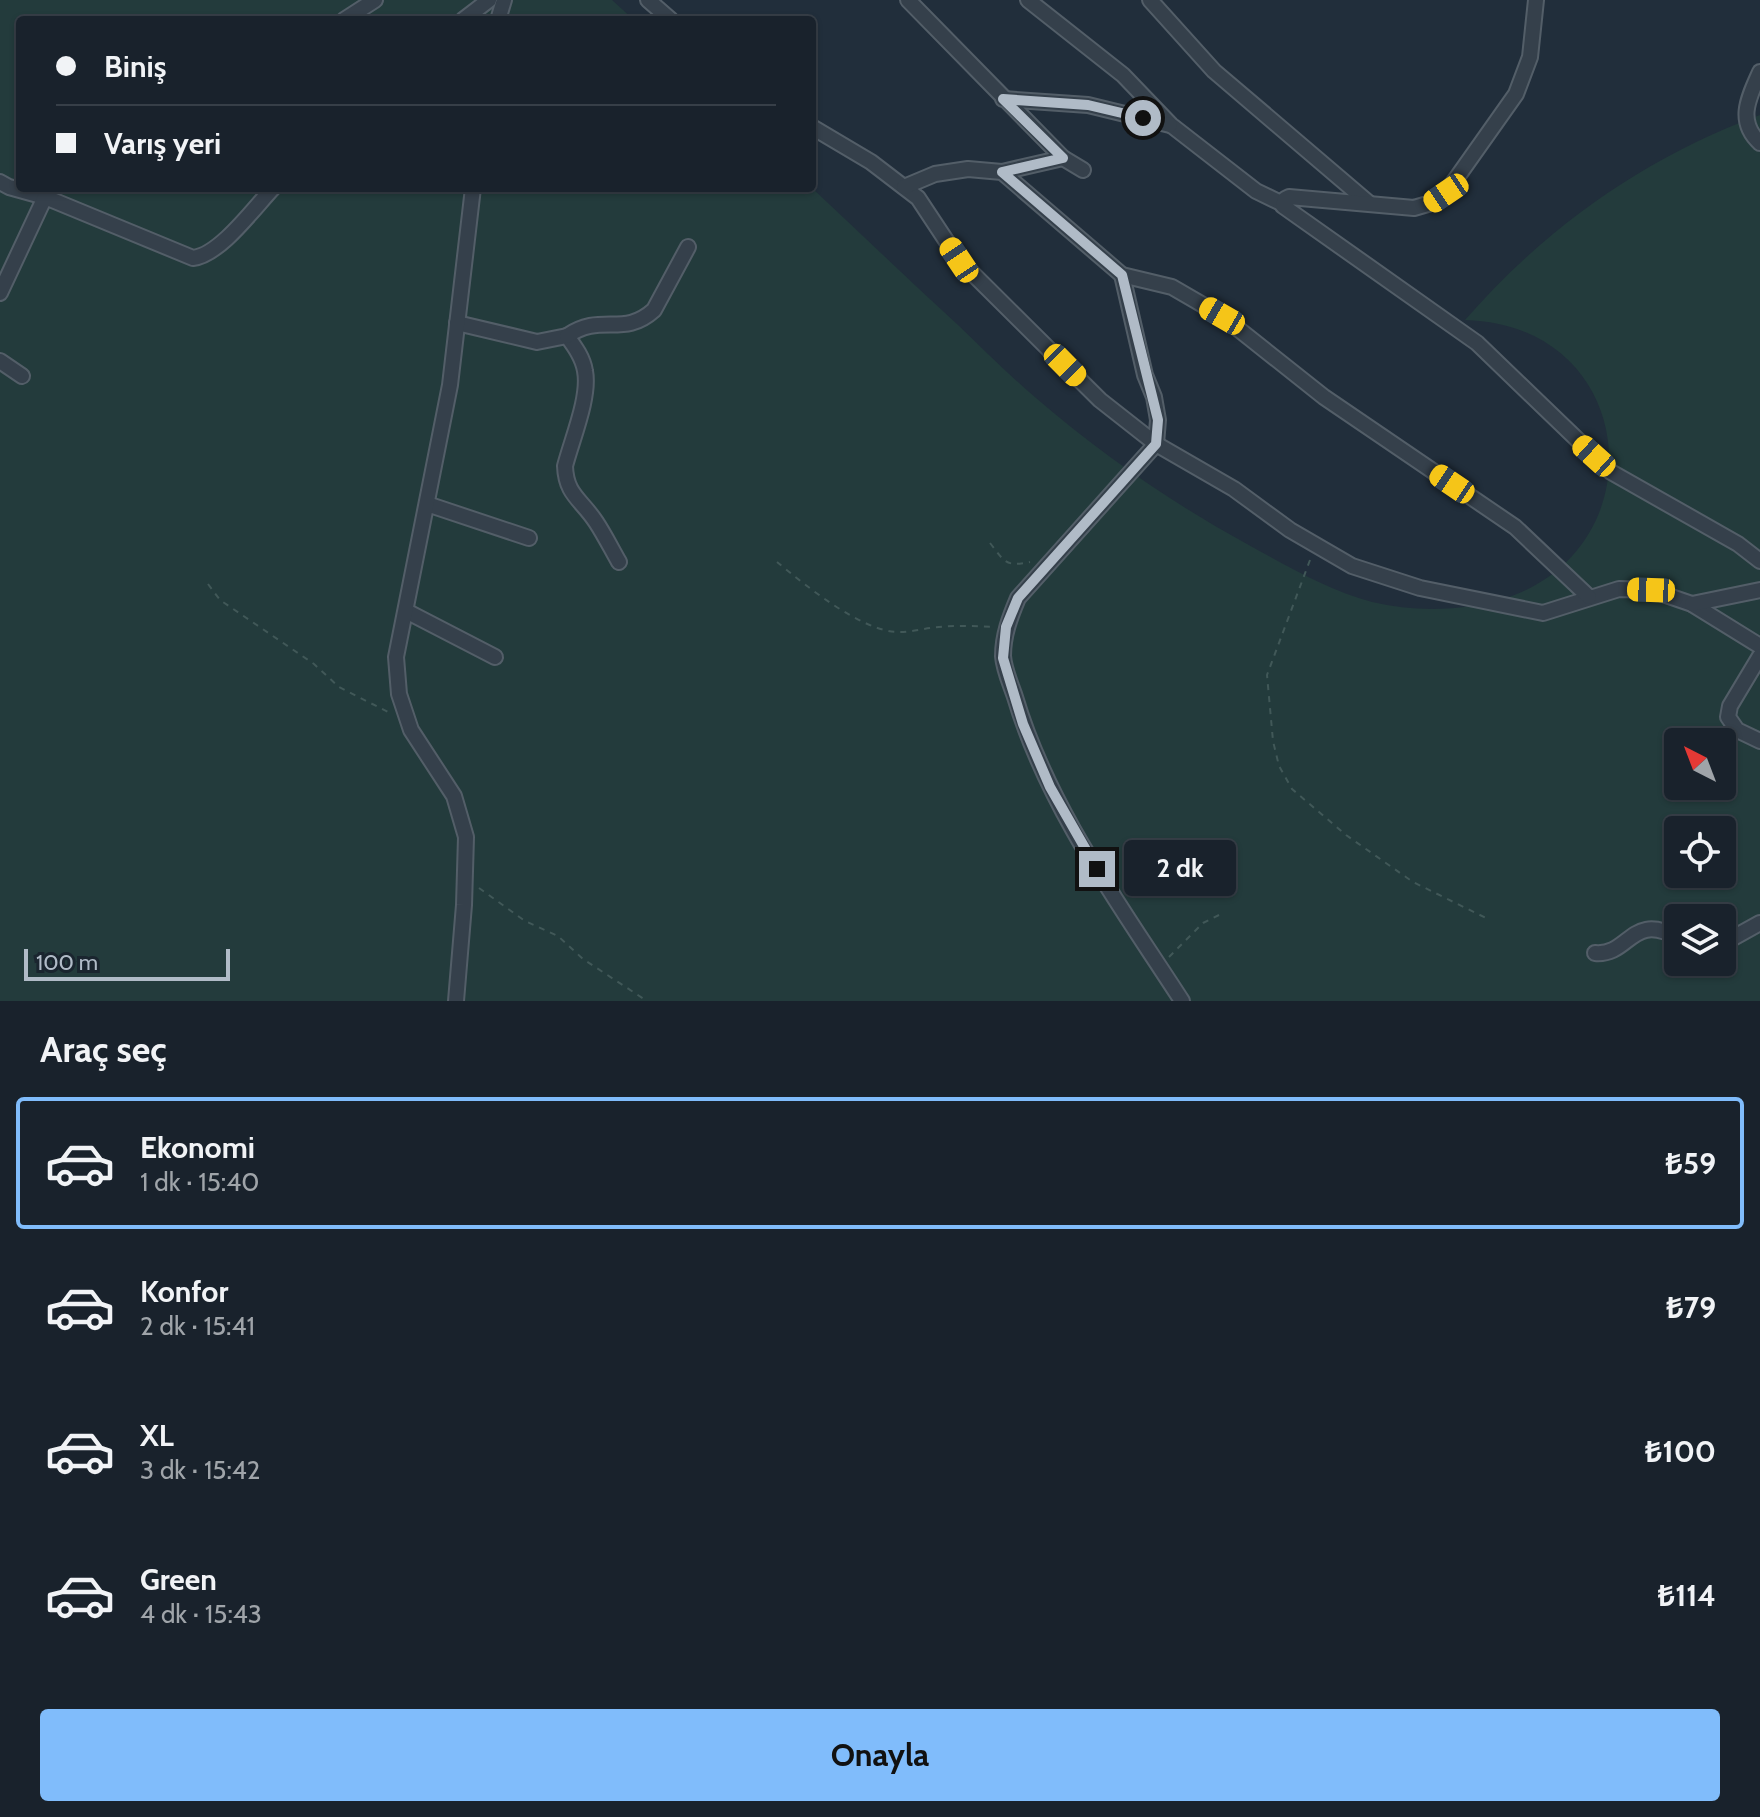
<!DOCTYPE html>
<html lang="tr">
<head>
<meta charset="utf-8">
<style>
	:root { --surface:#19222c; --page:#262f38; --text:#f1f3f6; --muted:#9fa4a9; --line:#373f48; --accent:#80bcfb }
	body { margin:0; font-family:Cabin,sans-serif; background:var(--page); color:var(--text); height:100vh; display:flex; flex-direction:column; font-size:30px; white-space:nowrap }
	* { box-sizing:border-box; margin:0 }
	p { font-size:26px; color:var(--muted) }
	.icon { flex:none; width:44px; height:44px; fill:none; stroke:currentColor; stroke-width:2; stroke-linecap:round; stroke-linejoin:round }
	.map { position:relative; height:1001px; overflow:hidden }
	.side { display:flex; flex-direction:column; background:var(--surface); flex:1 }
	.side>* { flex:none }
	.hud { position:absolute; left:16px; top:16px; width:800px; height:176px; border-radius:8px; box-shadow:0 2px 6px #0004,0 0 0 2px var(--line); display:grid; align-content:center; height:176px; padding:0 40px; background:var(--surface) }
	.needle { width:52px; rotate:318deg }
	.controls { position:absolute; left:1664px; top:728px; display:grid; gap:16px }
	.controls a { display:grid; place-items:center; width:72px; height:72px; border-radius:8px; background:var(--surface); box-shadow:0 2px 6px #0004,0 0 0 2px var(--line); font-size:40px }
	.scale { position:absolute; left:24px; bottom:20px; width:206px; box-sizing:border-box; padding-left:8px; border:4px solid #b0bbc7; border-top:0; font-size:22px; line-height:28px; white-space:nowrap; color:#b0bbc7; -webkit-text-stroke:6px #1a252f; paint-order:stroke }
	.end { position:absolute; width:36px; height:36px; margin:-18px; border:10px solid #b0bbc7; background:#111; box-shadow:0 0 0 4px #111 }
	.from { border-radius:50% }
	.bubble { position:absolute; height:56px; border-radius:8px; background:var(--surface); box-shadow:0 2px 6px #0004,0 0 0 2px var(--line); font-size:26px; font-weight:700; line-height:56px; text-align:center }
	.car { position:absolute; width:24px; height:48px; margin:-24px -12px; border-radius:10px; box-shadow:0 0 6px 2px #0007; background:linear-gradient(#f5c518 24%,#345 0 40%,#f5c518 0 76%,#345 0 86%,#f5c518 0) }
	.hud b { display:flex; align-items:center; gap:28px; height:76px; font-size:30px }
	.hud b+b { border-top:2px solid var(--line) }
	.hud i { width:20px; height:20px; background:var(--text) }
	ul { padding:0; list-style:none }
	li { display:flex; align-items:center; gap:24px; height:132px; margin:0 16px 12px; padding:0 24px; border:4px solid transparent; border-radius:8px }
	li div { flex:1 }
	li b { display:block; font-size:30px }
	li em { font-style:normal; font-weight:700 }
	li.current { border-color:var(--accent) }
	li>.icon { width:72px; height:72px; stroke-width:1.5 }
	h2 { padding:0 40px; font-size:36px; line-height:96px }
	.action { display:flex; gap:16px; margin-top:auto; padding:16px 40px }
	.action a { flex:1; height:92px; border-radius:8px; background:var(--accent); color:#111; font-size:32px; font-weight:700; line-height:92px; text-align:center }
	.map>svg:first-child { display:block }
	.green { fill:#233b3c; fill-rule:evenodd }
	.lines { fill:none; stroke-linecap:round; stroke-linejoin:round }
	.minor-casing { stroke:#535e68; stroke-width:18 }
	.path { stroke:#415858; stroke-width:2; stroke-dasharray:6 6; stroke-linecap:butt }
	.minor { stroke:#35404b; stroke-width:14 }
	.route { stroke:#b0bbc7; stroke-width:10 }
</style>
</head>
<body>
<div class="map">
<svg width="1760" height="1001" viewBox="0 0 1760 1001">
	<rect width="100%" height="100%" fill="#212e3b"/>
	<path class="green" d="M0 0H612L634 20H20V188H812C861 234 909 280 958 325 984 350 1009 375 1036 398 1101 454 1172 503 1247 544 1287 566 1328 590 1372 602 1405 610 1439 611 1472 606 1661 579 1651 325 1465 320 1546 227 1644 158 1760 115V1001H0ZM1678 742H1722V786H1678ZM1678 830H1722V874H1678ZM1678 918H1722V962H1678Z"/>
	<g class="lines">
		<g class="minor-casing">
			<g id="minor">
				<path d="M648 0 671 20"/>
				<path d="M908 0 1063 158 1083 170"/>
				<path d="M1028 0 1123 75 1171 125 1256 191 1283 204"/>
				<path d="M1150 0 1214 71 1370 204"/>
				<path d="M1536 0 1530 57 1516 94 1446 193 1431 203 1414 208 1289 197 1285 199 1283 206 1477 343 1611 472 1738 544 1760 561"/>
				<path d="M344 20 375 0"/>
				<path d="M463 20 489 0"/>
				<path d="M498 20 504 0"/>
				<path d="M1760 72C1749 97 1736 121 1760 143"/>
				<path d="M1003 99 1088 105 1170 125"/>
				<path d="M812 127 871 162 918 198 959 260 1100 400 1156 444 1234 489 1290 530 1352 566 1420 588 1543 613 1619 589 1651 590 1692 604 1760 646"/>
				<path d="M1002 172 1063 158"/>
				<path d="M0 182 9 187 45 197"/>
				<path d="M904 187 935 174 968 169 1002 172 1122 275 1172 287 1222 316 1324 397 1515 527 1589 597"/>
				<path d="M1122 275 1145 375 1154 397 1158 420 1156 444 1018 598C1010 617 1003 635 1003 656 1004 670 1011 685 1015 697 1048 808 1120 905 1182 1001"/>
				<path d="M0 293 45 197 193 258C220 255 254 208 273 188"/>
				<path d="M457 323 537 342 567 336C575 347 583 358 585 371 590 397 572 439 565 466 566 495 581 499 596 522 604 534 611 548 619 562"/>
				<path d="M567 336C602 312 623 338 654 310L688 247"/>
				<path d="M0 361 22 376"/>
				<path d="M427 504 529 538"/>
				<path d="M1692 604 1760 590"/>
				<path d="M406 611 495 657"/>
				<path d="M1760 656 1730 706 1728 717 1737 730 1760 741"/>
				<path d="M1722 944 1760 923"/>
				<path d="M1595 953C1630 956 1631 911 1678 938"/>
				<path d="M456 1001 464 905 466 837 454 796 411 730 399 694 396 657 450 385 473 188"/>
			</g>
		</g>
		<g class="path">
			<path d="M990 543C1005 562 1005 567 1030 562"/>
			<path d="M1310 560 1267 675 1273 741 1279 766 1292 789 1346 835 1413 882 1486 918"/>
			<path d="M777 562C805 585 863 633 900 632 910 632 921 629 931 628 952 625 973 626 994 627"/>
			<path d="M208 584 220 600 314 664 339 687 388 712"/>
			<path d="M479 888 525 921 558 936 583 959 647 1001"/>
			<path d="M1169 957 1203 923 1223 913"/>
		</g>
		<use href="#minor" class="minor"/>
	</g>
	<g class="lines">
		<path class="route" d="M1097 869 1050 787 1023 724 1003 658 1006 627 1018 598 1156 444 1158 420 1122 275 1002 172 1063 158 1003 99 1088 105 1143 118"/>
	</g>
</svg>
<div class="controls">
<a><svg class="needle" viewBox="-14 -14 28 28"><path d="M0-13l5 13h-10z" fill="#e53935"/><path d="M0 13l5-13h-10z" fill="#9fa4a9"/></svg></a>
<a><svg class="icon" aria-label="locate" viewBox="0 0 24 24"><circle cx="12" cy="12" r="6"/><path d="M12 2v4M12 18v4M2 12h4M18 12h4"/></svg></a>
<a><svg class="icon" aria-label="layers" viewBox="0 0 24 24"><path d="M12 4l9 5-9 5-9-5zM3 14l9 5 9-5"/></svg></a>
</div>
<div class="scale">100 m</div>
<i class="end from" style="left:1143px;top:118px"></i>
<i class="end" style="left:1097px;top:869px"></i>
<div class="bubble" style="left:1124px;top:840px;width:112px">2 dk</div>
<i class="car" style="left:1446px;top:193px;rotate:236deg"></i>
<i class="car" style="left:959px;top:260px;rotate:326deg"></i>
<i class="car" style="left:1222px;top:316px;rotate:300deg"></i>
<i class="car" style="left:1065px;top:365px;rotate:135deg"></i>
<i class="car" style="left:1594px;top:456px;rotate:312deg"></i>
<i class="car" style="left:1452px;top:484px;rotate:304deg"></i>
<i class="car" style="left:1651px;top:590px;rotate:272deg"></i>
<div class="hud">
<b><i class="from"></i>Biniş</b>
<b><i></i>Varış yeri</b>
</div>
</div>
<section class="side">
<h2>Araç seç</h2>
<ul>
<li class="current"><svg class="icon" aria-label="car" viewBox="0 0 24 24"><path d="M5 17H2v-5l4-1 3-4h7l3 4 3 1v5h-3M9 17h6M6 11h13"/><circle cx="7" cy="17" r="2"/><circle cx="17" cy="17" r="2"/></svg><div><b>Ekonomi</b><p>1 dk · 15:40</p></div><em>₺59</em></li>
<li><svg class="icon" aria-label="car" viewBox="0 0 24 24"><path d="M5 17H2v-5l4-1 3-4h7l3 4 3 1v5h-3M9 17h6M6 11h13"/><circle cx="7" cy="17" r="2"/><circle cx="17" cy="17" r="2"/></svg><div><b>Konfor</b><p>2 dk · 15:41</p></div><em>₺79</em></li>
<li><svg class="icon" aria-label="car" viewBox="0 0 24 24"><path d="M5 17H2v-5l4-1 3-4h7l3 4 3 1v5h-3M9 17h6M6 11h13"/><circle cx="7" cy="17" r="2"/><circle cx="17" cy="17" r="2"/></svg><div><b>XL</b><p>3 dk · 15:42</p></div><em>₺100</em></li>
<li><svg class="icon" aria-label="car" viewBox="0 0 24 24"><path d="M5 17H2v-5l4-1 3-4h7l3 4 3 1v5h-3M9 17h6M6 11h13"/><circle cx="7" cy="17" r="2"/><circle cx="17" cy="17" r="2"/></svg><div><b>Green</b><p>4 dk · 15:43</p></div><em>₺114</em></li>
</ul>
<div class="action"><a>Onayla</a></div>
</section>
</body>
</html>
